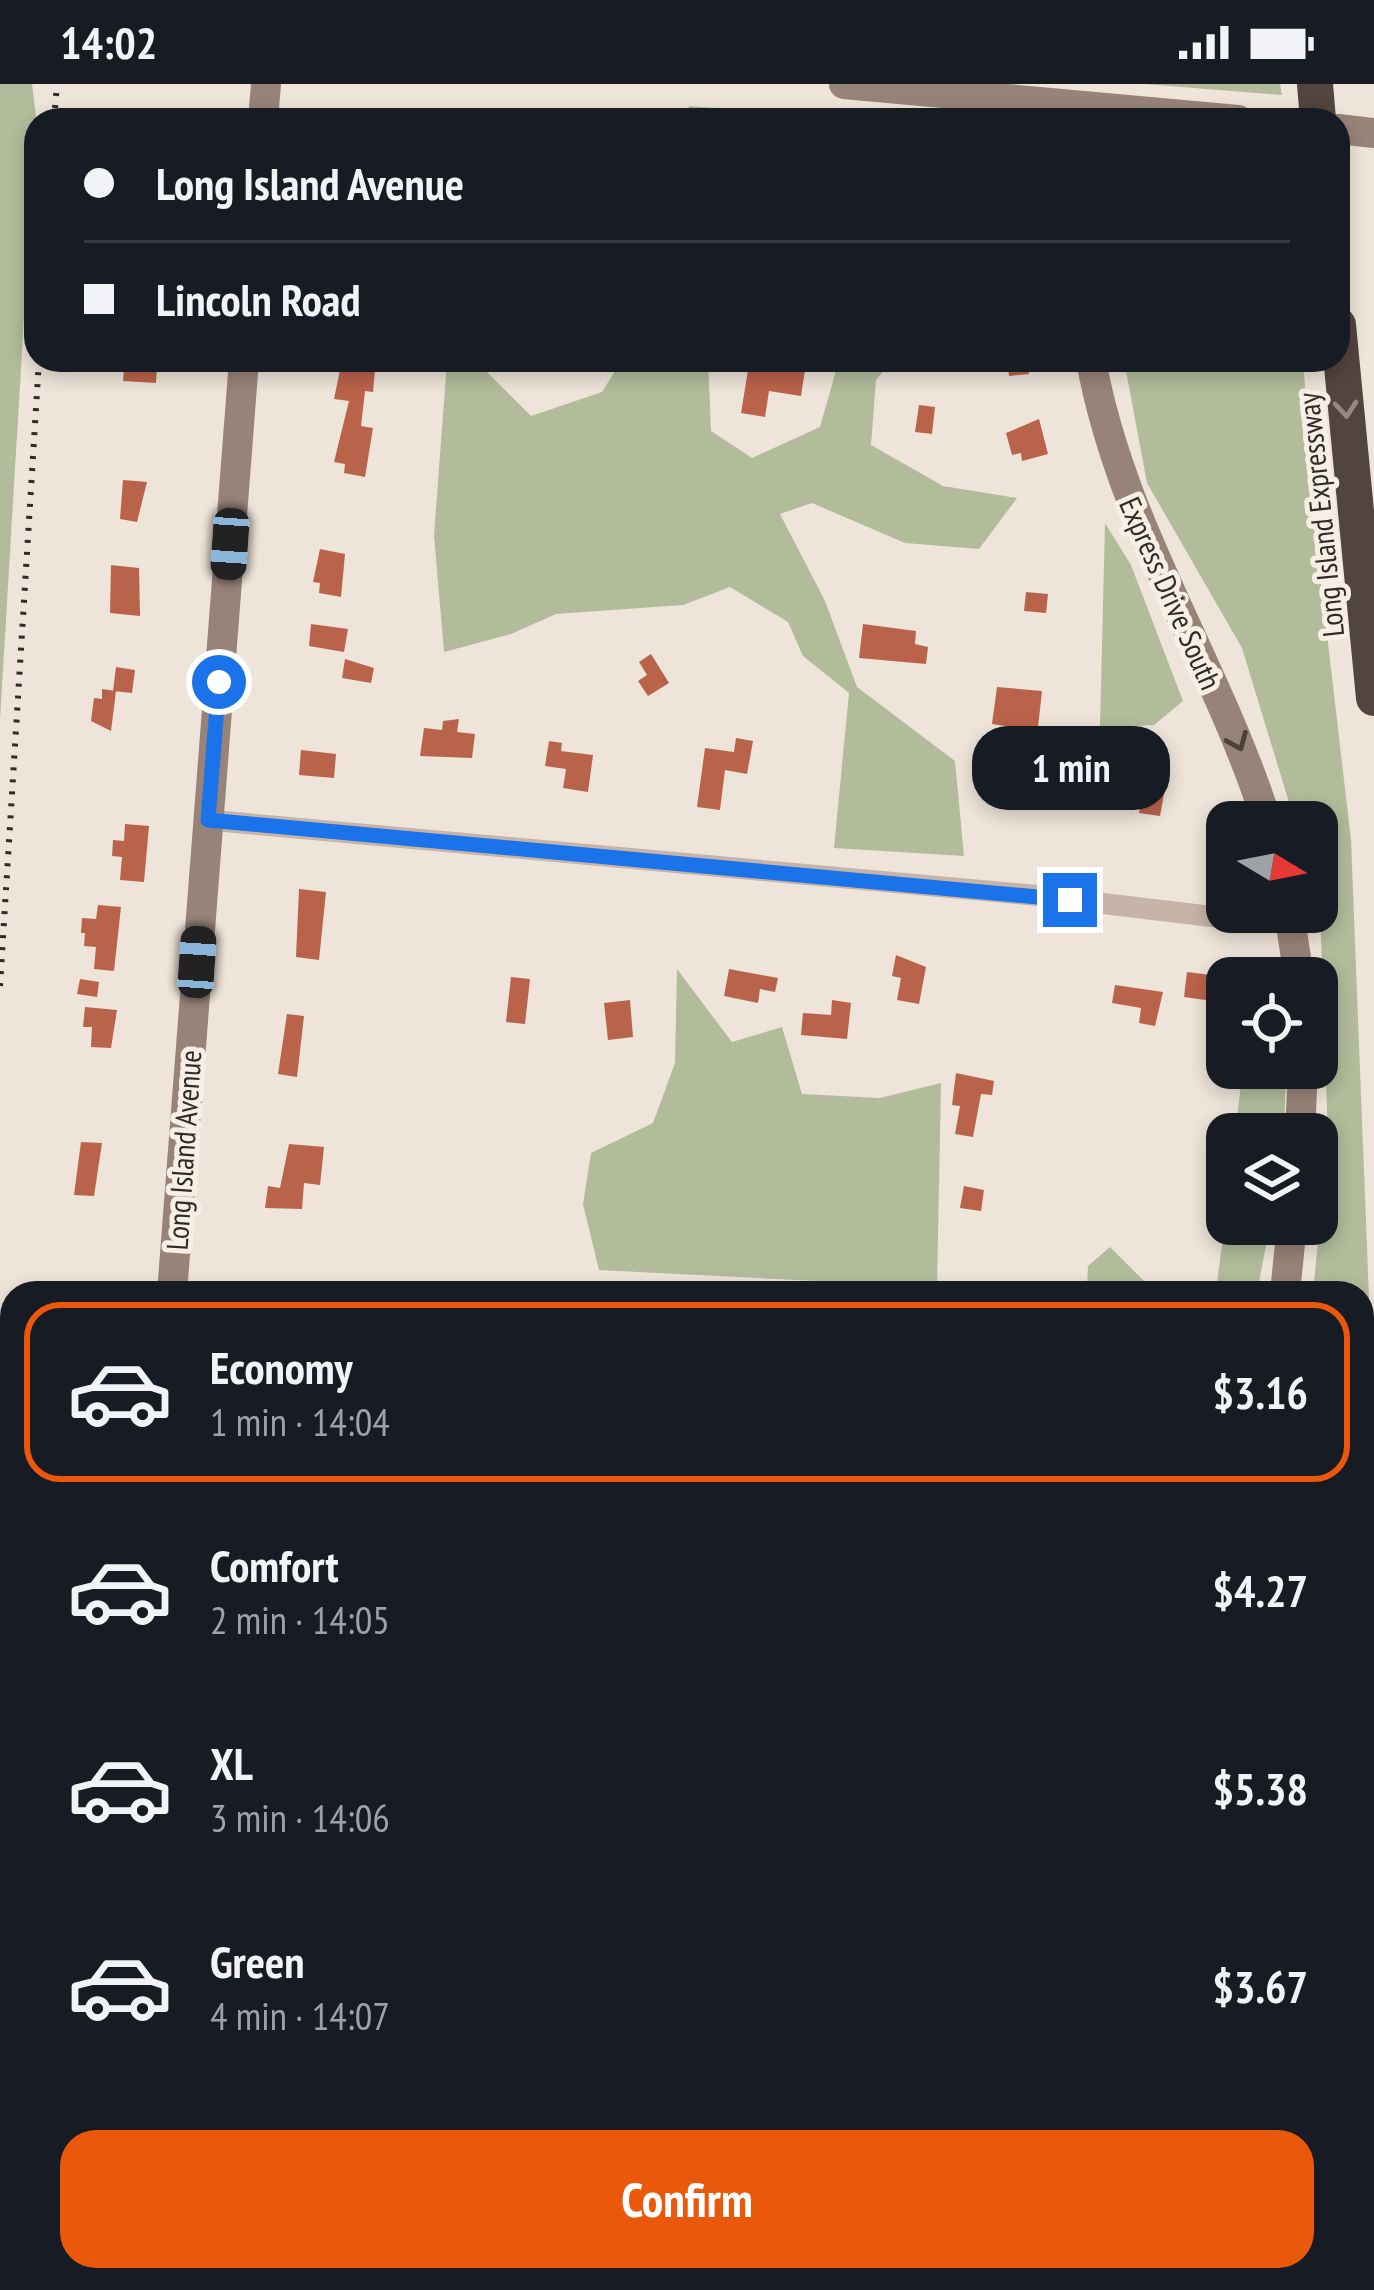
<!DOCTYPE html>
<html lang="en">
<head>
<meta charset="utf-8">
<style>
	:root { --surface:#171b24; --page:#20242c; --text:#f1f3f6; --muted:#9ea1a6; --line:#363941; --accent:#ea580c }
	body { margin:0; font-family:"PT Sans Narrow",sans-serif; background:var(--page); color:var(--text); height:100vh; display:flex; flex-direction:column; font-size:45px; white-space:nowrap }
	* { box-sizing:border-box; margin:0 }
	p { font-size:39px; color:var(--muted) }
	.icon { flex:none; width:66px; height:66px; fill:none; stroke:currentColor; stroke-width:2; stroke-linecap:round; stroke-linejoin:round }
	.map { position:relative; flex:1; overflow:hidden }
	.details { position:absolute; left:0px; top:1197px; width:1374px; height:1011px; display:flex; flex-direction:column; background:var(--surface); border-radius:36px 36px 0 0; box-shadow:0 6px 18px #0003 }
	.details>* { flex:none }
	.banner { position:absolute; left:24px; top:24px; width:1326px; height:264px; border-radius:36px; box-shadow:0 6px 18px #0003; display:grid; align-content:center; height:264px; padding:0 60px; background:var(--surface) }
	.needle { width:78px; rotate:100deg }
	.controls { position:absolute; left:1206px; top:717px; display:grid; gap:24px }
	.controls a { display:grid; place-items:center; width:132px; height:132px; border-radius:24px; background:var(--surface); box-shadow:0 6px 18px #0003; font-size:60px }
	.end { position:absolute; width:54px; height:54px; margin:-27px; border:15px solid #1a73e8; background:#fff; box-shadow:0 0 0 6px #fff }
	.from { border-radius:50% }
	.bubble { position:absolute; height:84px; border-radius:36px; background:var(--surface); box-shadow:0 6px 18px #0003; font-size:39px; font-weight:700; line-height:84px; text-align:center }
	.car { position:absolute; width:36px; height:72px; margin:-36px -18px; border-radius:15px; box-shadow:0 0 9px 3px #0007; background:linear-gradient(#222 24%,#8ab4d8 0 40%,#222 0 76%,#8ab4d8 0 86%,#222 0) }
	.banner b { display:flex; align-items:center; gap:42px; height:114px; font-size:45px }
	.banner b+b { border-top:3px solid var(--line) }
	.banner i { width:30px; height:30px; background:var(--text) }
	ul { padding:21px 0 0; list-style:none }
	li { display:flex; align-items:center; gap:36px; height:180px; margin:0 24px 18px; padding:0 36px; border:6px solid transparent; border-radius:36px }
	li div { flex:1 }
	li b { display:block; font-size:45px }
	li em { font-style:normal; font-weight:700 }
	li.current { border-color:var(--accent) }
	li>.icon { width:108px; height:108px; stroke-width:1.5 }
	.primary-button { display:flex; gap:24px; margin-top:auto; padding:24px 60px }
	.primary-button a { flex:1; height:138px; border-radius:36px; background:var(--accent); color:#fff; font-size:48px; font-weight:700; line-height:138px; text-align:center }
	.status { display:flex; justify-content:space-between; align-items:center; height:84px; padding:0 60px; background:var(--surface); direction:ltr }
	.status svg { height:33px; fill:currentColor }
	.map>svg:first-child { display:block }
	.green { fill:#b2bc9b }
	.building { fill:#ba634b }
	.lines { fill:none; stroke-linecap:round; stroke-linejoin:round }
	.lane { stroke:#c5b4a7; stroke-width:10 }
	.street { stroke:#c5b4a7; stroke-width:21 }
	.secondary { stroke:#988378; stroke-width:30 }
	.highway { stroke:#52443e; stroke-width:36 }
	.rail { stroke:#322a26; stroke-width:6; stroke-dasharray:3 9; stroke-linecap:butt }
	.oneway { stroke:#948881 }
	.oneway2 { stroke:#4c403a }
	.route { stroke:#1a73e8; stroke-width:15 }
	.labels { text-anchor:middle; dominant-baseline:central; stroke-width:10; stroke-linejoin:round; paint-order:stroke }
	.street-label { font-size:30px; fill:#322a26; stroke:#f7eee5 }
</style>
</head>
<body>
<div class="status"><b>14:02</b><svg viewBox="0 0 49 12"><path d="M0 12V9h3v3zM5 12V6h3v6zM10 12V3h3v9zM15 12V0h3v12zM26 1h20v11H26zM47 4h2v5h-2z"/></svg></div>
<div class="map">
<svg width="1374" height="2206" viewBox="0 0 1374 2206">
	<rect width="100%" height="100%" fill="#eee4d9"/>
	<g class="green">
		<path d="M0 0H32L36 33 0 636Z"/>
		<path d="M1144 0H1280L1282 11Z"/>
		<path d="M689 22 826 32 686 36Z"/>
		<path d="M447 276H475L531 332 602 308 622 276H708L711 347 752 374 820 343 839 276H893L876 296 871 361 943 402 1017 414 979 465 905 459 812 419 780 430 825 517 857 603 955 677 964 772 834 764 849 609 803 572 788 538 730 503 683 521 556 530 511 550 444 568 434 452Z"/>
		<path d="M1124 276H1303L1318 473 1351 756 1372 1291 1362 1349V1209H1313L1328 1054 1317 738H1295L1242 564 1147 399Z"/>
		<path d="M1105 439 1131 481 1183 617 1154 641 1100 644Z"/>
		<path d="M677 885 732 958 782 943 802 1010 880 1014 941 999 937 1203 599 1186 583 1120 591 1069 653 1039 675 979Z"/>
		<path d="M1243 984H1286L1284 1050H1235Z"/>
		<path d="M1227 1120V1140H1270L1257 1209H1093L1087 1203 1088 1182 1110 1163 1149 1202 1217 1200Z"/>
		<path d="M1362 1998 1374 2065V2178L1362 2115Z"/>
		<path d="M0 2178 12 2179V2196H89L88 2206H0Z"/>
		<path d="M135 2196H636L635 2206H132Z"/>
	</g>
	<g class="building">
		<path d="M125 276H149V281L157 282 156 299 123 297Z"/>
		<path d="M342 276H365L364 285 375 286 373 308 365 307 361 342 373 344 365 393 344 389 345 380 334 378 349 317 334 315Z"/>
		<path d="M1007 276H1027L1029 290 1009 292Z"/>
		<path d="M749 280 805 286 801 312 769 307 765 333 741 329Z"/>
		<path d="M919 321 935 323 932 350 915 348Z"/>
		<path d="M1039 335 1048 370 1022 377 1021 369 1012 371 1006 349Z"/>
		<path d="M123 396 147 398 137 438 120 435Z"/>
		<path d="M320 465 345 470 341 513 319 509 320 499 313 498Z"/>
		<path d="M111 481 139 484 140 532 110 529Z"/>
		<path d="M1026 508 1048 510 1046 529 1024 527Z"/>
		<path d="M311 540 348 545 344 568 309 562Z"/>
		<path d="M863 540 916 547 915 560 928 563 926 580 859 574Z"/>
		<path d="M651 570 669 599 648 612 638 597 647 591 639 578Z"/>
		<path d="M345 575 374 584 371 599 342 594Z"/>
		<path d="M116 583 135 586 132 609 113 607Z"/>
		<path d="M997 603 1042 607 1036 662 1016 659 1018 644 992 640Z"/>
		<path d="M102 605 116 607 111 647 91 637 94 614 102 615Z"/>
		<path d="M459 635 457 648 475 650 472 674 420 672 424 644 442 646 443 637Z"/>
		<path d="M736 654 753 657 747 690 725 686 720 726 697 723 705 664 734 668Z"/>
		<path d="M549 657 562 659 561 667 593 671 588 708 563 704 566 685 545 682Z"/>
		<path d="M301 666 336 670 334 694 299 691Z"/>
		<path d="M1143 706 1164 710 1160 732 1139 729Z"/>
		<path d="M125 740 149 742 144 798 120 796 122 773 112 772 113 756 124 757Z"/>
		<path d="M299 805 326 808 319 876 296 873Z"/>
		<path d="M98 821 121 823 114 887 94 885 96 863 84 862 85 849H81L82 834 96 835Z"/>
		<path d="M896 871 926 883 919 920 897 916 901 894 892 892Z"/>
		<path d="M729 885 778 894 775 908 760 905 758 919 724 912Z"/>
		<path d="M1187 888 1227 893V919L1184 913Z"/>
		<path d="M511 893 530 895 525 940 506 938Z"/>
		<path d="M80 895 99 898 97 913 77 910Z"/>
		<path d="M1115 901 1163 908 1155 942 1139 939 1141 924 1112 919Z"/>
		<path d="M630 916 633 953 608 956 604 919Z"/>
		<path d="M832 916 851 919 847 955 801 951 803 929 831 931Z"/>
		<path d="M85 923 117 926 111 964 91 963 92 943H83Z"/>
		<path d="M287 930 304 932 297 993 278 990Z"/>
		<path d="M956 989 994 997 992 1011 981 1010 973 1053 955 1050 960 1022 952 1021Z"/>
		<path d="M81 1058 102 1059 94 1112 74 1111Z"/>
		<path d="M289 1060 324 1063 320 1101 304 1099 302 1125 265 1124 268 1102 280 1104Z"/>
		<path d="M964 1102 984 1106 981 1127 960 1124Z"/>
	</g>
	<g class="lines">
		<g class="lane">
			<path d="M666 2206 667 2196"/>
			<path d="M801 2206 802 2196"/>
		</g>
		<path class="street" d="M208 736 1032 811 1224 834 1290 829"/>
		<g class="secondary">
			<path d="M844 0 1238 36"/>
			<path d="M263 36 266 0"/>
			<path d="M1338 45 1374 49"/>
			<path d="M1091 276C1121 443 1217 579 1267 738"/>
			<path d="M1289 828 1299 894"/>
			<path d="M1300 1050 1303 984"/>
			<path d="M172 1209 244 276"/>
			<path d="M1285 1209 1292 1140"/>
			<path d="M1338 2196 1340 2206"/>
			<path d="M99 2206V2196"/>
		</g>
		<g class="highway">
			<path d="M1315 0 1318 36"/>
			<path d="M1338 241 1374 614"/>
		</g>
		<g class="rail">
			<path d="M54 36 57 0"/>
			<path d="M0 902 39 276"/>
		</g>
	</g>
	<defs><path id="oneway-chevron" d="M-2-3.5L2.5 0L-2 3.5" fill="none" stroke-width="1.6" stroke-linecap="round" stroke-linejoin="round" transform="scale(3)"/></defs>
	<use class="oneway" href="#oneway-chevron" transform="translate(1346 325) rotate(85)"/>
	<use class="oneway2" href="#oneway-chevron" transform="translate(1238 658) rotate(67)"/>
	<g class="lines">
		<path class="route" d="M219 598 208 736 1070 816"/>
	</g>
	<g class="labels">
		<g class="street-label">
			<text transform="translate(1320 431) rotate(-96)">Long Island Expressway</text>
			<text transform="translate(1171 509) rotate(66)">Express Drive South</text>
			<text transform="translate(183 1066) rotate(-86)">Long Island Avenue</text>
		</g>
	</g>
</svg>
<div class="controls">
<a><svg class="needle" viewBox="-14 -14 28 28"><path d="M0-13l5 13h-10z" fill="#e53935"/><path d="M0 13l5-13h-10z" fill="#9ea1a6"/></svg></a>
<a><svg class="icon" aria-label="locate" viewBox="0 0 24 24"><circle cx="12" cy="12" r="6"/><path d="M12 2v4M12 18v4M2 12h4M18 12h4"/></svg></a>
<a><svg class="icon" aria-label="layers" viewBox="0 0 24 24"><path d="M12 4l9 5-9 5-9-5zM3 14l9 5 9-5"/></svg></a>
</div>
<i class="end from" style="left:219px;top:598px"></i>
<i class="end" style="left:1070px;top:816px"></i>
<div class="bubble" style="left:972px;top:642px;width:198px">1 min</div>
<i class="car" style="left:230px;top:460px;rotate:184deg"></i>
<i class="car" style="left:197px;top:878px;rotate:4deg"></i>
<div class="banner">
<b><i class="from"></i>Long Island Avenue</b>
<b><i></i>Lincoln Road</b>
</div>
<section class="details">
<ul>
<li class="current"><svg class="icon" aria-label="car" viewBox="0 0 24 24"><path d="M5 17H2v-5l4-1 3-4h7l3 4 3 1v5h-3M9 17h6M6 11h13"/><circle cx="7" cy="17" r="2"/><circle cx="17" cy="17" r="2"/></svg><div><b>Economy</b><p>1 min · 14:04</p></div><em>$3.16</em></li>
<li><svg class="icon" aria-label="car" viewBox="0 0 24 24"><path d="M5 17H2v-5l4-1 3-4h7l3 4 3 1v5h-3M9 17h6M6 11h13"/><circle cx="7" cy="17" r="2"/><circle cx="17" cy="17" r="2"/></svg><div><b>Comfort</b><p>2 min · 14:05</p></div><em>$4.27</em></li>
<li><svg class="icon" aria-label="car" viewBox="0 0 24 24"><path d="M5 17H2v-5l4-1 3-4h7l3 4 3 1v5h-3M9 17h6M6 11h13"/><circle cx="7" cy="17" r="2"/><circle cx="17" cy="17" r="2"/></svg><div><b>XL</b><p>3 min · 14:06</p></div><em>$5.38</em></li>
<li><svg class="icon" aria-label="car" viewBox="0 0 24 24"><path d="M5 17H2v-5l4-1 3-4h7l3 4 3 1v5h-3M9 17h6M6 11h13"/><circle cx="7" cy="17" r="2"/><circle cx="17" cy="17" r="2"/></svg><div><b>Green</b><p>4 min · 14:07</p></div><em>$3.67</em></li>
</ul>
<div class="primary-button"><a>Confirm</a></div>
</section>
</div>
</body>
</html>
